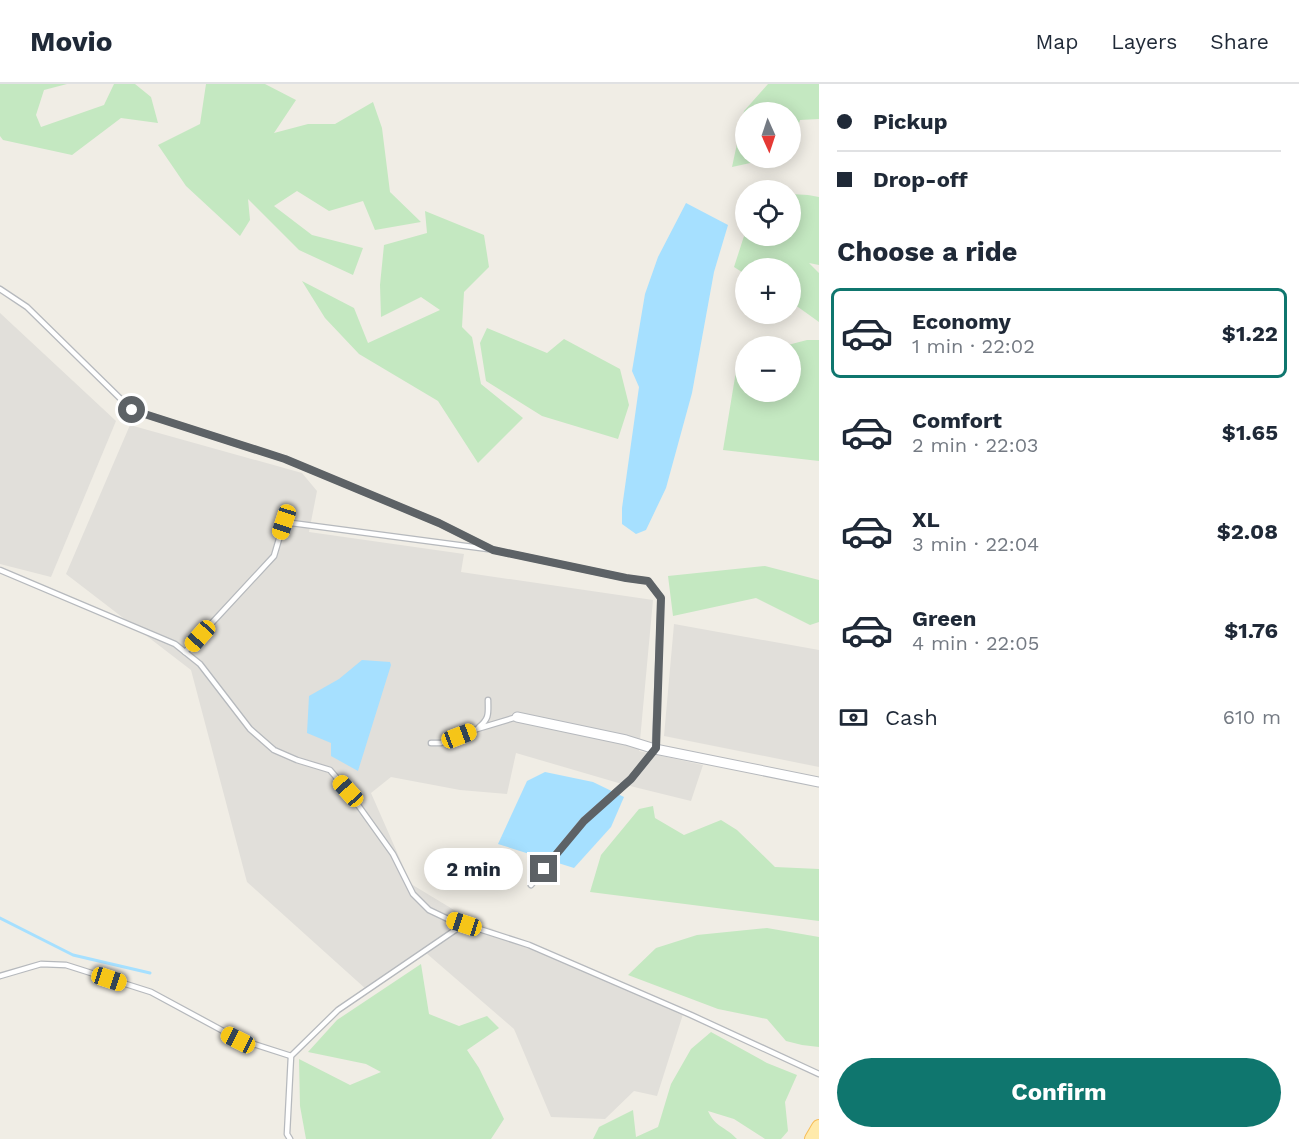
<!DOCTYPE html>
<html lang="en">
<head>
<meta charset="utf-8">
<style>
	:root { --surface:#fff; --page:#f2f2f3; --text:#1f2937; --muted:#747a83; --line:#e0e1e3; --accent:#0f766e }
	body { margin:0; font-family:"Work Sans",sans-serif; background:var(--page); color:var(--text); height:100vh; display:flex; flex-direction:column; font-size:22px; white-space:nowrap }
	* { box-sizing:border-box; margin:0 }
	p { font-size:20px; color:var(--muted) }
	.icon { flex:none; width:33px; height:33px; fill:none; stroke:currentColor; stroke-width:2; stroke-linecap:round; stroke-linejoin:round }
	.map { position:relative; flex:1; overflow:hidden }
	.details { display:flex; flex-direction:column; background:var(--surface); width:480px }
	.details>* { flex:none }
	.banner { display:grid; align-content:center; height:132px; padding:0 18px; background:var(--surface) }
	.needle { width:39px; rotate:177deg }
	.controls { position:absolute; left:735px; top:18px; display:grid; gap:12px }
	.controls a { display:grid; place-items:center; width:66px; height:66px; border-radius:50%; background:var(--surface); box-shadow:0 3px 15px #0003; font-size:30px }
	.end { position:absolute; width:27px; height:27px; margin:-14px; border:8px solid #5d6266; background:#fff; box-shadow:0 0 0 3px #fff }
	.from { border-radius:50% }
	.bubble { position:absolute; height:42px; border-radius:21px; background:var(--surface); box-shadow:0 3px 15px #0003; font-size:20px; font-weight:700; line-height:42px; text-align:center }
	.car { position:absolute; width:18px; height:36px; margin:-18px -9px; border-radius:8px; box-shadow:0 0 4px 2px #0007; background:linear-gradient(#f5c518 24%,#345 0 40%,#f5c518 0 76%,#345 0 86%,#f5c518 0) }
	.banner b { display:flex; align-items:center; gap:21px; height:57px; font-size:22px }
	.banner b+b { border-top:2px solid var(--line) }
	.banner i { width:15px; height:15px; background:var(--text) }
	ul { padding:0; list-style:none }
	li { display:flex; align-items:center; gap:18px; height:90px; margin:0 12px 9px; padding:0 6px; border:3px solid transparent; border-radius:9px }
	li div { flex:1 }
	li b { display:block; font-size:22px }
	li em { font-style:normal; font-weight:700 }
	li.current { border-color:var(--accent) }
	li>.icon { width:54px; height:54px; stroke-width:1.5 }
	h2 { padding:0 18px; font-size:27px; line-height:72px }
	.pay { display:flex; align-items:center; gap:15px; height:66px; padding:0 18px; font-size:22px }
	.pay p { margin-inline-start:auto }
	.action { display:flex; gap:12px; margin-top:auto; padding:12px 18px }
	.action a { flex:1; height:69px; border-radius:36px; background:var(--accent); color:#fff; font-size:24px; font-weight:700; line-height:69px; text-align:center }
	header { display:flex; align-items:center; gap:36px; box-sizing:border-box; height:84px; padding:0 30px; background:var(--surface); border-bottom:2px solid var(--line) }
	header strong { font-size:28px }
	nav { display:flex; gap:33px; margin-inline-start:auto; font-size:21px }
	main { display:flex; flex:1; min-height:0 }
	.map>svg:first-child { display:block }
	.industrial { fill:#e1dfda }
	.green { fill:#c4e8c1 }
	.water { fill:#a6e0ff }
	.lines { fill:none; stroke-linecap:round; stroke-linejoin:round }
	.stream { stroke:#a6e0ff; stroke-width:3 }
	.lane-casing { stroke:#b6b9bd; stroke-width:7 }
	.street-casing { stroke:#b6b9bd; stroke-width:11 }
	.primary-casing { stroke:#f7bd57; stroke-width:16 }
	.lane { stroke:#fff; stroke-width:4.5 }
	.street { stroke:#fff; stroke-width:9 }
	.primary { stroke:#ffeaab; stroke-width:14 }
	.route { stroke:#5d6266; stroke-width:8 }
</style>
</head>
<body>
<header>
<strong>Movio</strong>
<nav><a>Map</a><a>Layers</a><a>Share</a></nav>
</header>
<main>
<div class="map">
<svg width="819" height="1055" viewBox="0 0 819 1055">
	<rect width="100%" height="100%" fill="#f0ede5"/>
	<g class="industrial">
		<path d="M0 229 116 337 51 493 0 480Z"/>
		<path d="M130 341 302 389 317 407 309 448 464 470 461 488 653 516 639 667 703 681 691 717 622 700 516 669 507 710 460 706 391 693 371 709 411 800 469 835 684 927 657 1012 634 1007 605 1035 551 1033 514 945 425 868 367 906 247 798 191 586 66 490Z"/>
		<path d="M674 540 819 566V683L664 652Z"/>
	</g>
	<g class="green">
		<path d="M0 0H67L44 6 36 31 41 43 104 21 114 0H135L151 13 158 39 121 34 72 71 3 56 0 52Z"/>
		<path d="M206 0H265L296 16 274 49 308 40H335L373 18 382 44 390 108 421 138 375 146 363 117 329 127 297 107 274 122 312 151 363 164 353 191 299 166 248 115 250 136 240 152 186 102 158 61 200 40Z"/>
		<path d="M768 0H819V35L800 36 791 69 790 28H746V74H773L732 83 744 27Z"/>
		<path d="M791 110 808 111 819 113V181L809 179 819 189V238L791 218 790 184H746L745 190 734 183 745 149 746 152H790Z"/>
		<path d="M425 127 484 151 489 183 464 208 462 243 472 253 481 300 523 334 478 379 438 317 359 270 325 234 302 197 354 224 368 259 440 226 421 213 381 233 380 201 384 161 427 149Z"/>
		<path d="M487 244 547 269 564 255 620 285 629 321 618 355 542 332 486 297 480 259Z"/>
		<path d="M807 256H819V377L723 366 738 275 745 273 746 308H790V262H784Z"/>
		<path d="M765 482 819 496V538L810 541 756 514 673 532 668 492Z"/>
		<path d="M653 722 655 734 684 751 721 736 737 746 775 783 819 785V837L590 808 601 771 639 725Z"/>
		<path d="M767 844 819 853V963L802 961 786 957 767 935 718 925 628 891 656 864 697 851Z"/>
		<path d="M421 880 429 930 459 942 487 932 499 944 467 966 479 984 504 1035 491 1055H306L300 1022 299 975 350 1001 381 988 366 980 308 968 337 936Z"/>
		<path d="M711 948 767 979 797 991 785 1018 788 1047 781 1055H765L734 1035 708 1027C715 1043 726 1043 737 1055H593L599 1043 633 1026 636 1053 658 1043 671 1000 691 965Z"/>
	</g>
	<g class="water">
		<path d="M686 119 728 141 714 188 692 309 666 404 646 446 636 450 622 440V424L639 303 632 287 645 210 658 173Z"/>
		<path d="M362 576 390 578 391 581 358 687 331 672V659L307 649 309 612 339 595Z"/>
		<path d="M545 688 593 698 624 713 611 743 574 784 498 760 527 697Z"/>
	</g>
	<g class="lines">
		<path class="stream" d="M0 834 73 871 150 889"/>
		<g class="lane-casing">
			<g id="lane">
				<path d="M0 205 27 223 132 326 285 375 439 439 493 466 626 494 648 497 661 514 655 665 631 695 583 737 531 801"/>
				<path d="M0 486 175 560 200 580 250 645 274 666 297 676 330 686 348 707 393 770 413 810 429 826 448 835 529 861 691 931 819 990"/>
				<path d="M185 568 274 472 284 438 488 465"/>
				<path d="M479 643C490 634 488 629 488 616"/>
				<path d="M431 659H441L477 645 517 633"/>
				<path d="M0 892 41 880 66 881 151 908 238 955 291 972"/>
				<path d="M290 1055 287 1050 291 972 338 926 464 840"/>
			</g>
		</g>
		<g class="street-casing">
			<path id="street" d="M517 633 626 656 655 665 819 698"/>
		</g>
		<g class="primary-casing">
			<path id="primary" d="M812 1055 819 1043"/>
		</g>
		<use href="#lane" class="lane"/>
		<use href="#street" class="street"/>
		<use href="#primary" class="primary"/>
	</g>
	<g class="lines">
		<path class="route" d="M132 326 285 375 439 439 493 466 626 494 648 497 661 514 656 664 631 695 584 737 544 785"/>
	</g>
</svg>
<div class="controls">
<a><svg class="needle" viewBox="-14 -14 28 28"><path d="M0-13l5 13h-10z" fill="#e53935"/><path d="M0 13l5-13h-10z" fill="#747a83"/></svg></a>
<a><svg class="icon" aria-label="locate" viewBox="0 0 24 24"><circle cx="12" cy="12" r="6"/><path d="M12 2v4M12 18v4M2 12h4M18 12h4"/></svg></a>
<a>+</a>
<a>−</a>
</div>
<i class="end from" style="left:132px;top:326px"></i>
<i class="end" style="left:544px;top:785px"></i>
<div class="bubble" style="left:424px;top:764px;width:99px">2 min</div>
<i class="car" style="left:284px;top:438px;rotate:198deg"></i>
<i class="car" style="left:200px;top:552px;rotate:222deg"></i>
<i class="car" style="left:459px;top:652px;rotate:69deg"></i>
<i class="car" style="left:348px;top:707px;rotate:318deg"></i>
<i class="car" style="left:464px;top:840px;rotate:288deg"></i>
<i class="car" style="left:109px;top:895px;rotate:108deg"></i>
<i class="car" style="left:238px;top:956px;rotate:297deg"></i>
</div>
<section class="details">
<div class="banner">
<b><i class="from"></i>Pickup</b>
<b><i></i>Drop-off</b>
</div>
<h2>Choose a ride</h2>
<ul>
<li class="current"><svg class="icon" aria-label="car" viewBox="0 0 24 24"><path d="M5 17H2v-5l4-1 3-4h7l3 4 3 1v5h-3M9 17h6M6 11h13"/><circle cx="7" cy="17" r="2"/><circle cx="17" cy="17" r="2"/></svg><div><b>Economy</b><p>1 min · 22:02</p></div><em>$1.22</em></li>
<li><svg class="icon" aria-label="car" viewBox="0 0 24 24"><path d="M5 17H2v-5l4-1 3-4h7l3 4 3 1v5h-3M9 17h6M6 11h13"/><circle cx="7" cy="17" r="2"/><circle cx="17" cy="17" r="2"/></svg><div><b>Comfort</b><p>2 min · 22:03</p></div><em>$1.65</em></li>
<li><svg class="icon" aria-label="car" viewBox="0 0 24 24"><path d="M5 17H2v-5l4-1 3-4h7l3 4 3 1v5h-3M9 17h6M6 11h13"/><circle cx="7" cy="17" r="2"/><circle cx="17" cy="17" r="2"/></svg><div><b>XL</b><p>3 min · 22:04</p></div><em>$2.08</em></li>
<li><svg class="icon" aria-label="car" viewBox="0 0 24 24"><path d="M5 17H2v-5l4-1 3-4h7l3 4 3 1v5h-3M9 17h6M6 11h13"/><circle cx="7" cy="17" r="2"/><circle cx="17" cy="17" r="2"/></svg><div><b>Green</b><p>4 min · 22:05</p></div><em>$1.76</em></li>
</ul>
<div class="pay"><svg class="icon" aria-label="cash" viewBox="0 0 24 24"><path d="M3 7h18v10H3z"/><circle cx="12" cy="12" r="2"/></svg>Cash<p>610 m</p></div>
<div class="action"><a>Confirm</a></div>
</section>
</main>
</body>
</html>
